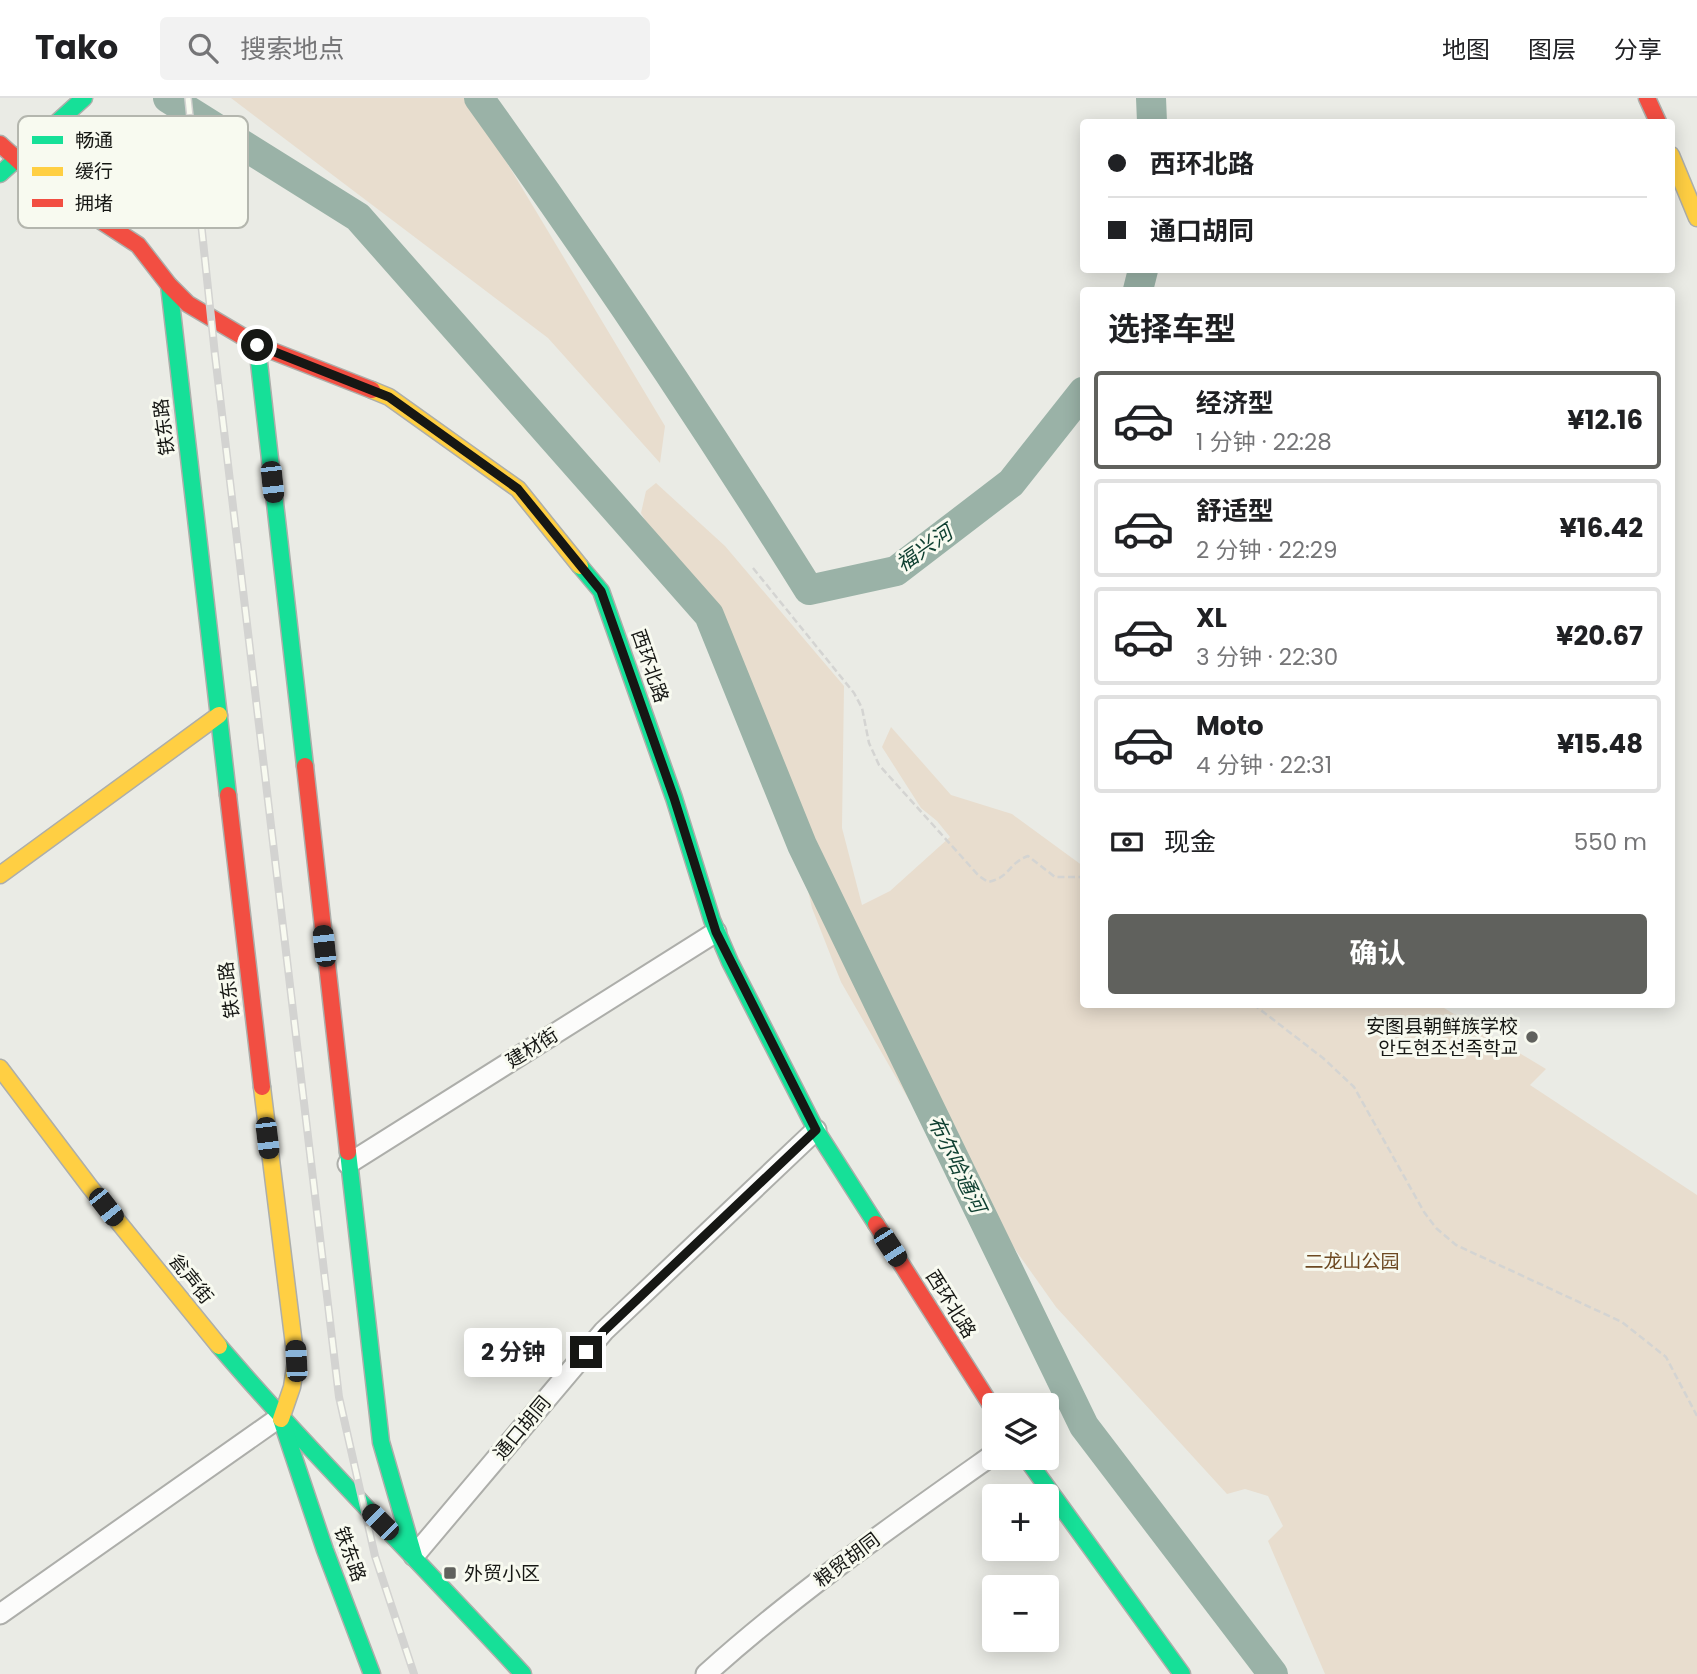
<!DOCTYPE html>
<html lang="zh">
<head>
<meta charset="utf-8">
<style>
	:root { --surface:#fff; --page:#f2f2f2; --text:#202124; --muted:#757577; --line:#e0e0e0; --accent:#60615d }
	body { margin:0; font-family:Poppins,"Noto Sans SC","Noto Sans KR",sans-serif; background:var(--page); color:var(--text); height:100vh; display:flex; flex-direction:column; font-size:26px; white-space:nowrap }
	* { box-sizing:border-box; margin:0 }
	p { font-size:23px; color:var(--muted) }
	.icon { flex:none; width:38px; height:38px; fill:none; stroke:currentColor; stroke-width:2; stroke-linecap:round; stroke-linejoin:round }
	.map { position:relative; flex:1; overflow:hidden }
	.side { position:absolute; left:1080px; top:189px; width:595px; height:721px; display:flex; flex-direction:column; background:var(--surface); border-radius:7px; box-shadow:0 4px 18px #0003 }
	.side>* { flex:none }
	.banner { position:absolute; left:1080px; top:21px; width:595px; height:154px; border-radius:7px; box-shadow:0 4px 18px #0003; display:grid; align-content:center; height:154px; padding:0 28px; background:var(--surface) }
	.controls { position:absolute; left:982px; top:1295px; display:grid; gap:14px }
	.controls a { display:grid; place-items:center; width:77px; height:77px; border-radius:7px; background:var(--surface); box-shadow:0 4px 18px #0003; font-size:35px }
	.end { position:absolute; width:32px; height:32px; margin:-16px; border:9px solid #161714; background:#fff; box-shadow:0 0 0 4px #fff }
	.from { border-radius:50% }
	.bubble { position:absolute; height:49px; border-radius:7px; background:var(--surface); box-shadow:0 4px 18px #0003; font-size:23px; font-weight:700; line-height:49px; text-align:center }
	.car { position:absolute; width:21px; height:42px; margin:-21px -10px; border-radius:9px; box-shadow:0 0 5px 2px #0007; background:linear-gradient(#222 24%,#8ab4d8 0 40%,#222 0 76%,#8ab4d8 0 86%,#222 0) }
	.banner b { display:flex; align-items:center; gap:24px; height:66px; font-size:26px }
	.banner b+b { border-top:2px solid var(--line) }
	.banner i { width:18px; height:18px; background:var(--text) }
	ul { padding:0; list-style:none }
	li { display:flex; align-items:center; gap:21px; height:98px; margin:0 14px 10px; padding:0 14px; border:4px solid var(--line); border-radius:7px }
	li div { flex:1 }
	li b { display:block; font-size:26px }
	li em { font-style:normal; font-weight:700 }
	li.current { border-color:var(--accent) }
	li>.icon { width:63px; height:63px; stroke-width:1.5 }
	h2 { padding:0 28px; font-size:32px; line-height:84px }
	.pay { display:flex; align-items:center; gap:18px; height:77px; padding:0 28px; font-size:26px }
	.pay p { margin-inline-start:auto }
	.action { display:flex; gap:14px; margin-top:auto; padding:14px 28px }
	.action a { flex:1; height:80px; border-radius:7px; background:var(--accent); color:#fff; font-size:28px; font-weight:700; line-height:80px; text-align:center }
	header { display:flex; align-items:center; gap:42px; box-sizing:border-box; height:98px; padding:0 35px; background:var(--surface); border-bottom:2px solid var(--line) }
	header strong { font-size:33px }
	nav { display:flex; gap:38px; margin-inline-start:auto; font-size:24px }
	.search { width:490px; height:63px; background:var(--page); display:flex; align-items:center; gap:18px; box-sizing:border-box; padding:0 24px; border-radius:7px; color:var(--muted); font-size:26px }
	.map>svg:first-child { display:block }
	.green { fill:#e8ddce }
	.lines { fill:none; stroke-linecap:round; stroke-linejoin:round }
	.river { stroke:#9ab2a7; stroke-width:30 }
	.street-casing { stroke:#adaeaa; stroke-width:23 }
	.fast-casing { stroke:#adaeaa; stroke-width:19 }
	.slow-casing { stroke:#adaeaa; stroke-width:19 }
	.jam-casing { stroke:#adaeaa; stroke-width:19 }
	.path { stroke:#d4d4d2; stroke-width:2.5; stroke-dasharray:7 3.5; stroke-linecap:butt }
	.street { stroke:#fcfcfb; stroke-width:19 }
	.fast { stroke:#16e098; stroke-width:16 }
	.slow { stroke:#ffcf43; stroke-width:16 }
	.jam { stroke:#f24e42; stroke-width:16 }
	.rail-casing { stroke:#d3d3d1; stroke-width:8 }
	.rail { stroke:#f8faf0; stroke-width:5; stroke-dasharray:16; stroke-linecap:butt }
	.route { stroke:#161714; stroke-width:9 }
	.poi-dot { fill:#60615d; stroke:#f8faf0; stroke-width:2.5 }
	.labels { text-anchor:middle; dominant-baseline:central; stroke-width:6; stroke-linejoin:round; paint-order:stroke }
	.street-label { font-size:19px; fill:#161714; stroke:#f8faf0 }
	.poi-label { font-size:19px; fill:#161714; stroke:#f8faf0; text-anchor:end }
	.park-label { font-size:19px; fill:#6d4922; stroke:#f8faf0 }
	.water-label { font-size:21px; font-style:italic; fill:#0e3f30; stroke:#f8faf0 }
	.key { fill:#f8faf0; stroke:#b4b6ae; stroke-width:2 }
	.key-label { font-size:19px; fill:#161714 }
</style>
</head>
<body>
<header>
<strong>Tako</strong>
<div class="search"><svg class="icon" aria-label="search" viewBox="0 0 24 24"><circle cx="10" cy="10" r="6"/><path d="M15 15l6 6"/></svg>搜索地点</div>
<nav><a>地图</a><a>图层</a><a>分享</a></nav>
</header>
<div class="map">
<svg width="1697" height="1576" viewBox="0 0 1697 1576">
	<rect width="100%" height="100%" fill="#eaebe5"/>
	<g class="green">
		<path d="M231 0H468L665 328 660 365 548 240Z"/>
		<path d="M656 385 725 448 844 588 842 730 862 807 890 793 950 739 937 723 921 710 882 649 891 629 951 697 1012 716 1083 768V906L1439 907 1546 971 1530 987 1697 1097V1576H1325L1268 1443 1283 1428 1268 1398 1245 1391 1227 1396 1056 1209 909 1002 841 884 812 810 775 649 641 415 646 393Z"/>
	</g>
	<g class="lines">
		<g class="river">
			<path d="M168 0 358 119 709 517 802 747 1084 1328 1273 1576"/>
			<path d="M479 0C594 160 704 324 809 492L896 473 1011 385 1083 294"/>
			<path d="M1151 0 1152 24"/>
			<path d="M1138 192 1143 172"/>
		</g>
		<g class="street-casing">
			<g id="street">
				<path d="M348 1066 716 834"/>
				<path d="M414 1458 604 1233 816 1032"/>
				<path d="M0 1516 280 1319"/>
				<path d="M706 1576C796 1495 895 1426 994 1356"/>
			</g>
		</g>
		<g class="fast-casing">
			<g id="fast">
				<path d="M0 76 84 0"/>
				<path d="M169 187 228 697"/>
				<path d="M257 247 305 668"/>
				<path d="M580 468 601 493 674 700 712 822 730 864 816 1032 876 1126"/>
				<path d="M348 1054 381 1344 414 1458"/>
				<path d="M219 1248C316 1361 422 1466 523 1576"/>
				<path d="M281 1321 325 1452 372 1576"/>
				<path d="M1026 1360 1182 1576"/>
			</g>
		</g>
		<g class="slow-casing">
			<g id="slow">
				<path d="M1671 57 1697 120"/>
				<path d="M372 292 389 299 518 391 580 468"/>
				<path d="M0 777 219 617"/>
				<path d="M0 970 90 1089 219 1248"/>
				<path d="M262 989 296 1263 292 1289 281 1321"/>
			</g>
		</g>
		<g class="jam-casing">
			<g id="jam">
				<path d="M1647 0 1658 24"/>
				<path d="M0 46 44 86 138 147 169 187 188 206 257 247 372 292"/>
				<path d="M305 668 348 1054"/>
				<path d="M228 697 262 989"/>
				<path d="M876 1126 994 1312"/>
			</g>
		</g>
		<g class="path">
			<path d="M753 470 854 595 862 610 869 645 879 667 979 778 988 784C1011 779 1007 766 1028 758L1055 779H1083"/>
			<path d="M1253 906 1323 960 1354 989 1424 1114 1436 1130 1456 1147 1622 1224 1666 1259 1697 1318"/>
		</g>
		<use href="#street" class="street"/>
		<use href="#fast" class="fast"/>
		<use href="#slow" class="slow"/>
		<use href="#jam" class="jam"/>
		<g class="rail-casing">
			<path id="rail" d="M188 0 215 257 339 1299 375 1458 414 1576"/>
		</g>
		<use href="#rail" class="rail"/>
	</g>
	<g class="lines">
		<path class="route" d="M257 247 389 299 518 391 601 493 674 700 716 834 816 1032 604 1233 586 1254"/>
	</g>
	<g class="poi-dot">
		<circle cx="1532" cy="939" r="7"/>
		<rect x="443" y="1468" width="14" height="14" rx="3.5"/>
	</g>
	<g class="labels">
		<g class="street-label">
			<text transform="translate(164 329) rotate(-97)">铁东路</text>
			<text transform="translate(650 568) rotate(71)">西环北路</text>
			<text transform="translate(229 892) rotate(-97)">铁东路</text>
			<text transform="translate(532 950) rotate(-32)">建材街</text>
			<text transform="translate(191 1181) rotate(51)">瓮声街</text>
			<text transform="translate(951 1206) rotate(58)">西环北路</text>
			<text transform="translate(522 1330) rotate(-50)">通口胡同</text>
			<text transform="translate(350 1456) rotate(70)">铁东路</text>
			<text transform="translate(847 1462) rotate(-37)">粮贸胡同</text>
		</g>
		<g class="poi-label">
			<text x="1518" y="928">安图县朝鲜族学校<tspan x="1518" dy="22">안도현조선족학교</tspan></text>
			<text x="464" y="1475" text-anchor="start">外贸小区</text>
		</g>
		<g class="park-label">
			<text x="1352" y="1163">二龙山公园</text>
		</g>
		<g class="water-label">
			<text transform="translate(924 450) rotate(-35)">福兴河</text>
			<text transform="translate(957 1066) rotate(64)">布尔哈通河</text>
		</g>
	</g>
	<rect x="18" y="18" width="230" height="112" rx="10" class="key"/>
	<rect x="32" y="38" width="31" height="8" fill="#16e098"/>
	<rect x="32" y="69" width="31" height="9" fill="#ffcf43"/>
	<rect x="32" y="101" width="31" height="8" fill="#f24e42"/>
	<g class="key-label">
		<text x="75" y="49">畅通</text>
		<text x="75" y="80">缓行</text>
		<text x="75" y="112">拥堵</text>
	</g>
</svg>
<div class="controls">
<a><svg class="icon" aria-label="layers" viewBox="0 0 24 24"><path d="M12 4l9 5-9 5-9-5zM3 14l9 5 9-5"/></svg></a>
<a>+</a>
<a>−</a>
</div>
<i class="end from" style="left:257px;top:247px"></i>
<i class="end" style="left:586px;top:1254px"></i>
<div class="bubble" style="left:464px;top:1230px;width:98px">2 分钟</div>
<i class="car" style="left:272px;top:384px;rotate:174deg"></i>
<i class="car" style="left:324px;top:848px;rotate:354deg"></i>
<i class="car" style="left:267px;top:1040px;rotate:173deg"></i>
<i class="car" style="left:106px;top:1109px;rotate:142deg"></i>
<i class="car" style="left:890px;top:1149px;rotate:147deg"></i>
<i class="car" style="left:296px;top:1263px;rotate:357deg"></i>
<i class="car" style="left:380px;top:1424px;rotate:315deg"></i>
<div class="banner">
<b><i class="from"></i>西环北路</b>
<b><i></i>通口胡同</b>
</div>
<section class="side">
<h2>选择车型</h2>
<ul>
<li class="current"><svg class="icon" aria-label="car" viewBox="0 0 24 24"><path d="M5 17H2v-5l4-1 3-4h7l3 4 3 1v5h-3M9 17h6M6 11h13"/><circle cx="7" cy="17" r="2"/><circle cx="17" cy="17" r="2"/></svg><div><b>经济型</b><p>1 分钟 · 22:28</p></div><em>¥12.16</em></li>
<li><svg class="icon" aria-label="car" viewBox="0 0 24 24"><path d="M5 17H2v-5l4-1 3-4h7l3 4 3 1v5h-3M9 17h6M6 11h13"/><circle cx="7" cy="17" r="2"/><circle cx="17" cy="17" r="2"/></svg><div><b>舒适型</b><p>2 分钟 · 22:29</p></div><em>¥16.42</em></li>
<li><svg class="icon" aria-label="car" viewBox="0 0 24 24"><path d="M5 17H2v-5l4-1 3-4h7l3 4 3 1v5h-3M9 17h6M6 11h13"/><circle cx="7" cy="17" r="2"/><circle cx="17" cy="17" r="2"/></svg><div><b>XL</b><p>3 分钟 · 22:30</p></div><em>¥20.67</em></li>
<li><svg class="icon" aria-label="car" viewBox="0 0 24 24"><path d="M5 17H2v-5l4-1 3-4h7l3 4 3 1v5h-3M9 17h6M6 11h13"/><circle cx="7" cy="17" r="2"/><circle cx="17" cy="17" r="2"/></svg><div><b>Moto</b><p>4 分钟 · 22:31</p></div><em>¥15.48</em></li>
</ul>
<div class="pay"><svg class="icon" aria-label="cash" viewBox="0 0 24 24"><path d="M3 7h18v10H3z"/><circle cx="12" cy="12" r="2"/></svg>现金<p>550 m</p></div>
<div class="action"><a>确认</a></div>
</section>
</div>
</body>
</html>
